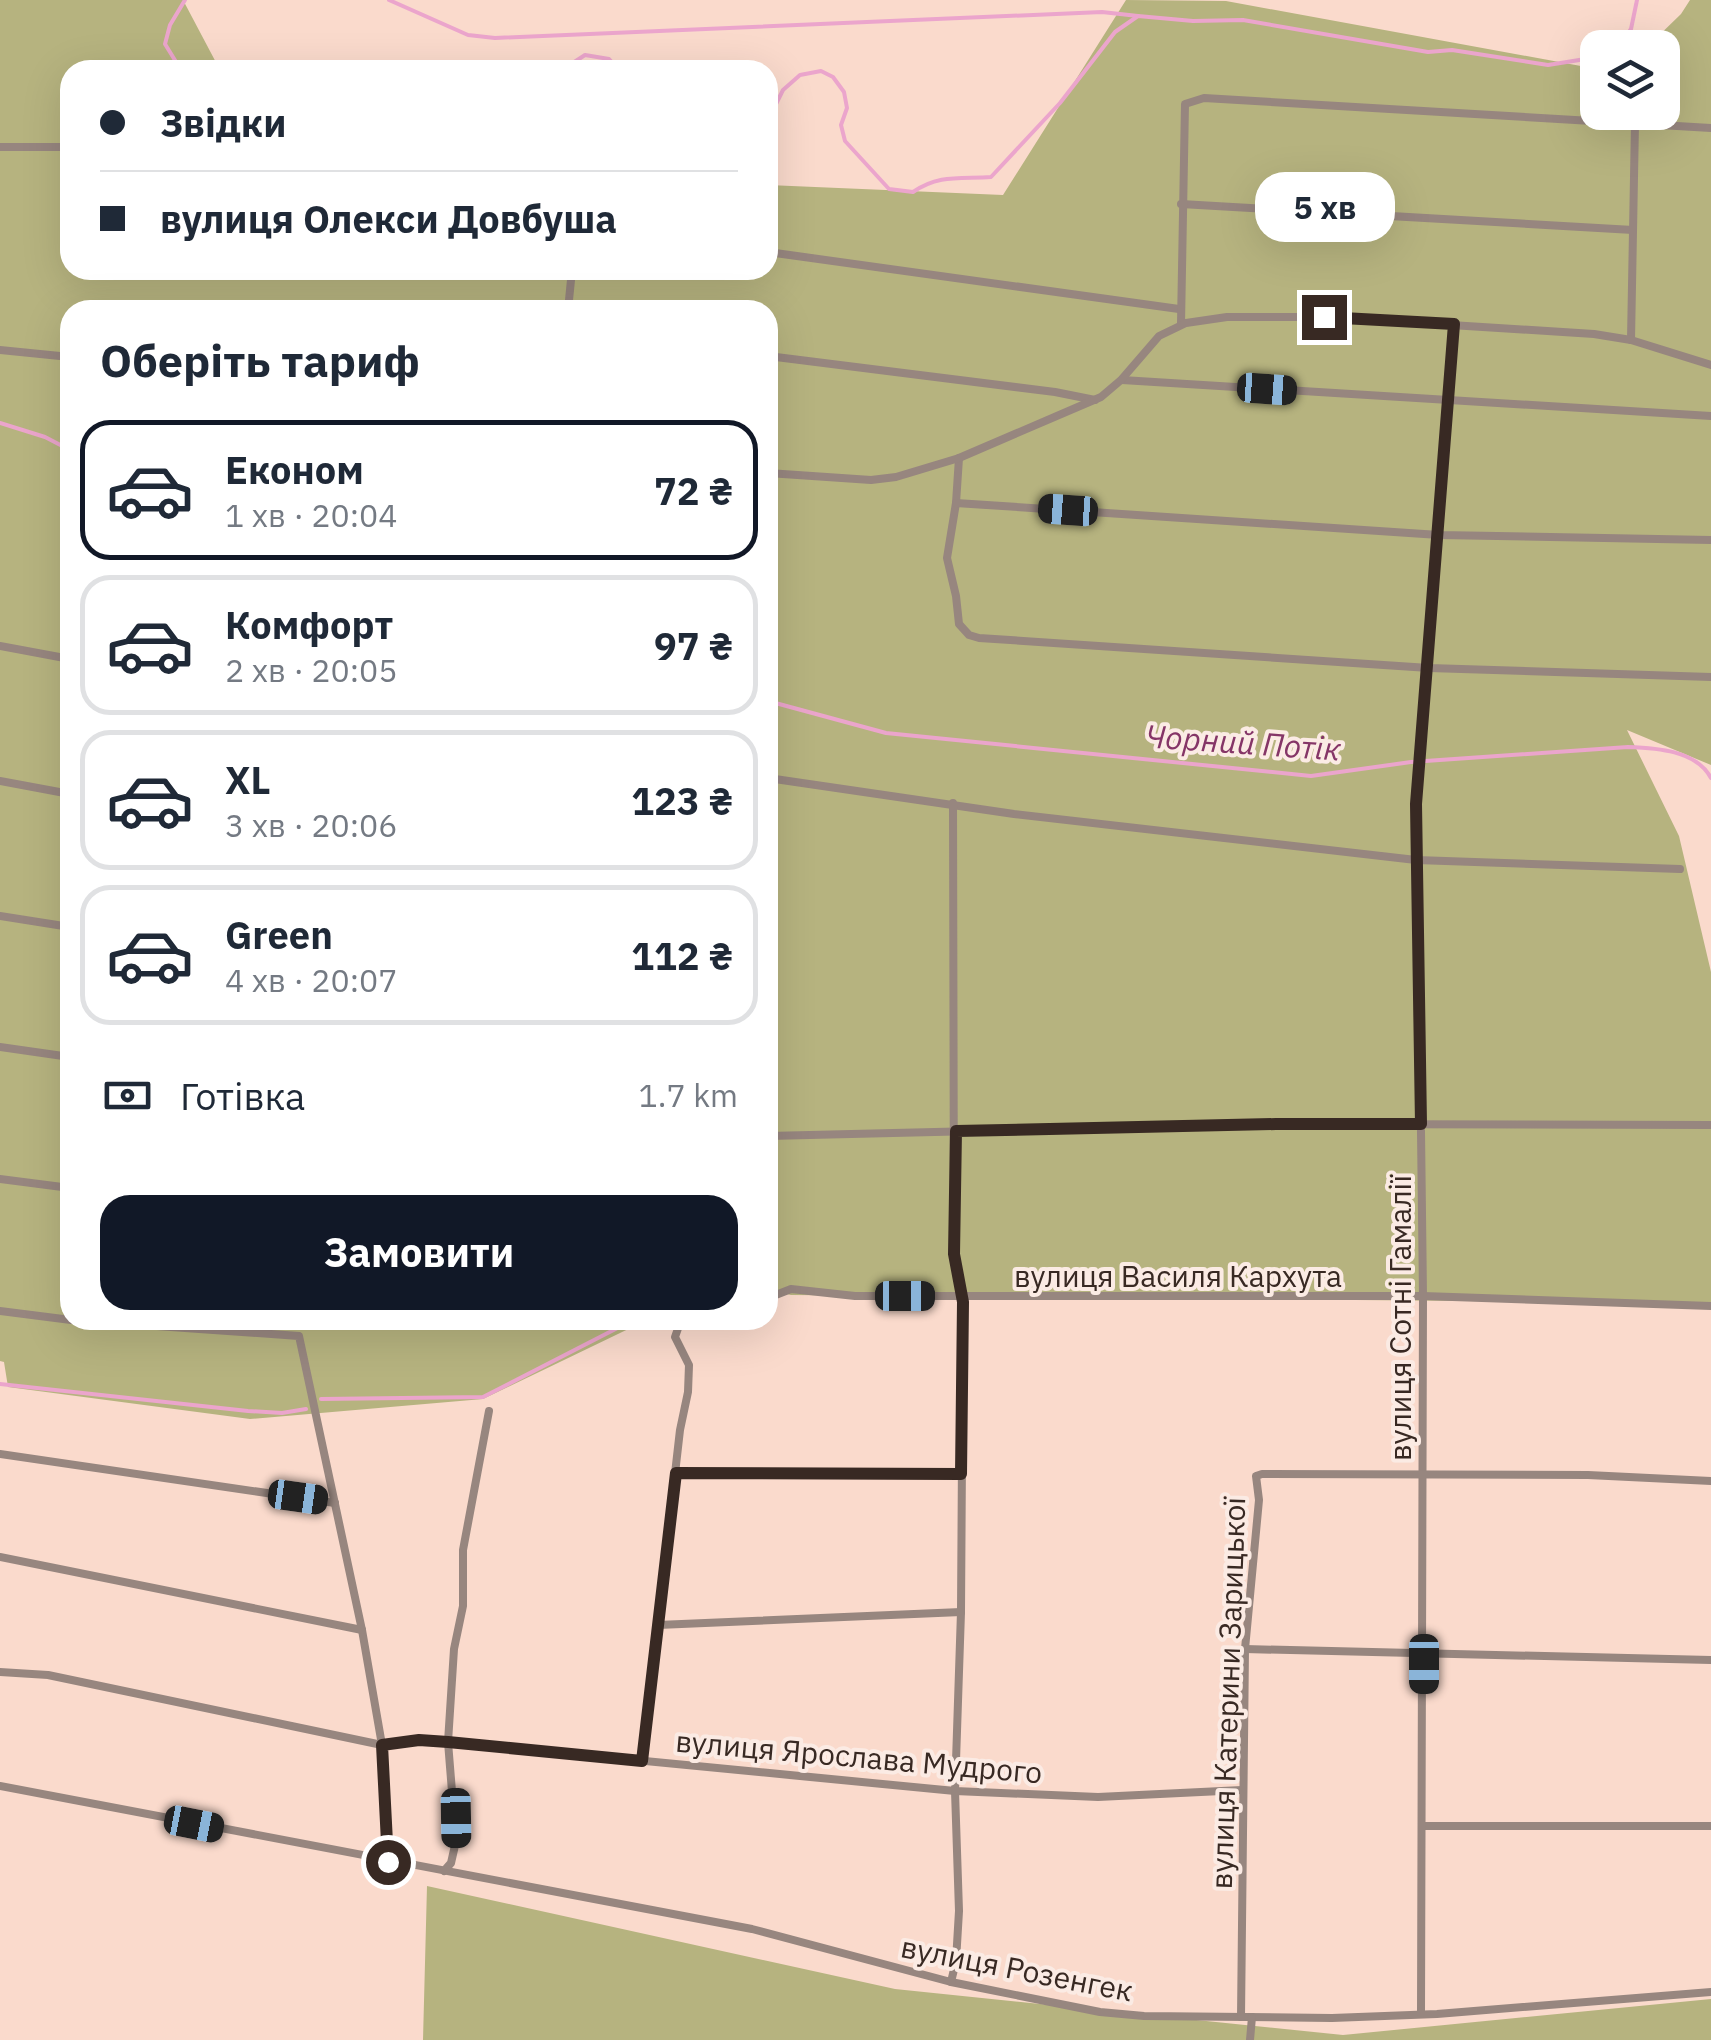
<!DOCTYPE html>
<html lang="uk">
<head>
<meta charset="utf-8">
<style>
	:root { --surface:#fff; --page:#f6f6f7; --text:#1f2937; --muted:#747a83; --line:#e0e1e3; --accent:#111827 }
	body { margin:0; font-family:"IBM Plex Sans",sans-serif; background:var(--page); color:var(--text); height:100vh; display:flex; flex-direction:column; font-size:38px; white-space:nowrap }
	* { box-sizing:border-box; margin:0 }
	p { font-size:32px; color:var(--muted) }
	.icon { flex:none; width:55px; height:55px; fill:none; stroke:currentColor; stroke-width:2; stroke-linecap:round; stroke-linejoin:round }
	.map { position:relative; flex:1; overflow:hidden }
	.side { position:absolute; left:60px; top:300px; width:718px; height:1030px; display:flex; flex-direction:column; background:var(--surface); border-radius:30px; box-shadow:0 10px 40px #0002 }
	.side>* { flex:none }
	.hud { position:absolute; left:60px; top:60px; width:718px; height:220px; border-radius:30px; box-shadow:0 10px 40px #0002; display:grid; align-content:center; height:220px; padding:0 40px; background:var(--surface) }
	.tools { position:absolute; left:1580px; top:30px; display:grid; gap:20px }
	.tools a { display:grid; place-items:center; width:100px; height:100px; border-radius:20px; background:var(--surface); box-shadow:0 10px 40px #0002; font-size:50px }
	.end { position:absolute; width:45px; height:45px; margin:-22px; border:12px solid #382923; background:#fff; box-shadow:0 0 0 5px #fff }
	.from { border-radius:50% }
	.bubble { position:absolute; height:70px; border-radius:30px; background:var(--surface); box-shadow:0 10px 40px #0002; font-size:32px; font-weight:700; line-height:70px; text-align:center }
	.car { position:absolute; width:30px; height:60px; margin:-30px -15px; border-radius:12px; box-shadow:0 0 8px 2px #0007; background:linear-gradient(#222 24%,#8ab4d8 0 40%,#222 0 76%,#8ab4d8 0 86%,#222 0) }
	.hud b { display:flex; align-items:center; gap:35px; height:95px; font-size:38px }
	.hud b+b { border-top:2px solid var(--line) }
	.hud i { width:25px; height:25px; background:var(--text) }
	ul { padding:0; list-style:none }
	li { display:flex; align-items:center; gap:30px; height:140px; margin:0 20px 15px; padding:0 20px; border:5px solid var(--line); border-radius:30px }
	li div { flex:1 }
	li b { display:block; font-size:38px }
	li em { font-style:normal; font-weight:700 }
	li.selected { border-color:var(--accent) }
	li>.icon { width:90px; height:90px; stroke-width:1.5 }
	h2 { padding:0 40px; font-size:45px; line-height:120px }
	.pay { display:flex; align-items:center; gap:25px; height:110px; padding:0 40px; font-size:38px }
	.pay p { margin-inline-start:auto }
	.primary-button { display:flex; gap:20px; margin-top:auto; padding:20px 40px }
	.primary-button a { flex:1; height:115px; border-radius:30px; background:var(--accent); color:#fff; font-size:40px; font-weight:700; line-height:115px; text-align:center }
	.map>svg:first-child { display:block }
	.green { fill:#b6b37f }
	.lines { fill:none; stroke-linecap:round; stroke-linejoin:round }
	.stream { stroke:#eba5cc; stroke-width:4 }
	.minor { stroke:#97867f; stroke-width:8 }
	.route { stroke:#382923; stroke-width:12 }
	.labels { text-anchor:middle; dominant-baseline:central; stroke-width:8; stroke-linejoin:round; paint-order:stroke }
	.street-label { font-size:30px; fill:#382923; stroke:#fbebe4 }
	.water-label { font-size:32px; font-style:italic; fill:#853567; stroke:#fbebe4 }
</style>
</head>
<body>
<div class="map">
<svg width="1711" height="2040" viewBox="0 0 1711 2040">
	<rect width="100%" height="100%" fill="#fadacc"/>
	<g class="green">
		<path d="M0 0H183L220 70H70V270H768V185L1003 195 1126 0 1226 1 1597 69 1598 112H1662V48L1647 47 1681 14 1690 0H1711V765L1627 730 1679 836 1711 972V1303L791 1295 768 1290V310H70V1320H647L483 1399 250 1419 8 1387 4 1362 0 1361Z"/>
		<path d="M427 1886 895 1989 1343 2035 1711 1999V2040H423Z"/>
	</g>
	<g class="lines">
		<g class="stream">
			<path d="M389 0 468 35 495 38 1102 12 1138 16"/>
			<path d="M1618 48 1631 29 1637 0"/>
			<path d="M181 70 165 44 170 25 185 0"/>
			<path d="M562 70 585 55 609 59 619 70"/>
			<path d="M768 120 783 90 800 75 821 71 833 77 844 92 847 108 841 125 845 141 889 189 913 192C939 174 960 179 991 177L1060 103 1115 32 1138 16 1193 21 1243 20 1428 52 1452 50 1548 65 1598 57"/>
			<path d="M0 423 45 437 70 450"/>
			<path d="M768 701 886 733 1311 776 1411 762 1628 747C1656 748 1696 750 1711 778"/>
			<path d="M0 1384 248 1411 282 1413 306 1409"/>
			<path d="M321 1399 483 1397 633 1320"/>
		</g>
		<g class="minor">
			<path d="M0 147H70"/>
			<path d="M1181 204 1633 230"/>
			<path d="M768 252 1179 309"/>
			<path d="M568 310 572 270"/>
			<path d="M1181 324 1185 104 1204 98 1711 128"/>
			<path d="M1631 340 1635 123"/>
			<path d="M0 350 70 357"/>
			<path d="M768 356 1055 392 1095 400"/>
			<path d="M1122 380 1711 416"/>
			<path d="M959 458 956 503 947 558 956 596 959 624 969 635 979 638 1429 668 1711 677"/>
			<path d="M768 473 871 480 896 477 959 458 1101 397 1121 380 1159 336 1186 323 1227 317H1324L1594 334 1631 340 1711 365"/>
			<path d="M956 503 1439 535 1711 540"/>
			<path d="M0 646 70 659"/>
			<path d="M768 778 1014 814 1416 860 1680 869"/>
			<path d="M0 781 70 794"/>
			<path d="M0 916 70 927"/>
			<path d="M0 1047 70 1057"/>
			<path d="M768 1136 1276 1124 1711 1125"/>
			<path d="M0 1179 70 1188"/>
			<path d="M768 1298 791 1289 855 1296H1423L1711 1306"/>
			<path d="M0 1311 71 1320 299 1336 362 1630 382 1745 388 1862"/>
			<path d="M0 1454 335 1503"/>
			<path d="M676 1473H961"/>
			<path d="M0 1557 362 1630"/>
			<path d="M658 1625 961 1612"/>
			<path d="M1245 1649 1711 1660"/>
			<path d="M0 1672 48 1675 382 1745 419 1740 448 1742 955 1791 1098 1797 1242 1790"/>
			<path d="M642 1761 680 1430 688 1392 689 1365 675 1337 681 1320"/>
			<path d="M0 1786 752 1929 951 1982 1100 2012 1144 2016 1332 2018 1437 2014 1711 1992"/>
			<path d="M1423 1826H1711"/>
			<path d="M444 1871 451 1863 456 1841 448 1742 454 1649 463 1606V1550L489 1411"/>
			<path d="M951 1982 956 1961 959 1911 955 1791 961 1612 963 1302 954 1253 953 803"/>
			<path d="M1421 2013 1423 1296 1417 804 1454 324"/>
			<path d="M1241 2017 1245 1649 1259 1500 1256 1476 1262 1474 1588 1475 1711 1481"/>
			<path d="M1250 2040 1252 2017"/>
		</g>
	</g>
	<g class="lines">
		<path class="route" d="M388 1862 382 1745 419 1740 448 1742 642 1761 676 1473 961 1474 963 1302 954 1254 956 1131 1276 1124H1421L1416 804 1454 324 1324 317"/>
	</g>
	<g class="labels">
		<g class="street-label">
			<text x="1178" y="1275">вулиця Василя Кархута</text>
			<text transform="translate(1399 1318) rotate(-90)">вулиця Сотні Гамалії</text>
			<text transform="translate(1227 1693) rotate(-88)">вулиця Катерини Зарицької</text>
			<text transform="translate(859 1756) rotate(5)">вулиця Ярослава Мудрого</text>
			<text transform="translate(1017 1968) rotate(11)">вулиця Розенгек</text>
		</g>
		<g class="water-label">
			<text transform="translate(1243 742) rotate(4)">Чорний Потік</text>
		</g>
	</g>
</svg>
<div class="tools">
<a><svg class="icon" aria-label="layers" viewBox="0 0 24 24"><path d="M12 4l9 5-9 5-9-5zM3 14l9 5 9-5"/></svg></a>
</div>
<i class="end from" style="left:388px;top:1862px"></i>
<i class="end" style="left:1324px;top:317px"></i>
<div class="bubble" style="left:1255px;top:172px;width:140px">5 хв</div>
<i class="car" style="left:1267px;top:389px;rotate:94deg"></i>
<i class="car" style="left:1068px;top:510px;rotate:274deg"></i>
<i class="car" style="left:905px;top:1296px;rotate:90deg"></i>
<i class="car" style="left:298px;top:1497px;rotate:98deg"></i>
<i class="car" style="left:1424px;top:1664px;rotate:180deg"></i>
<i class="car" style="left:456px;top:1818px;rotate:179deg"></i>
<i class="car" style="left:194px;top:1824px;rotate:101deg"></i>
<div class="hud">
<b><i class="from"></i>Звідки</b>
<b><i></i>вулиця Олекси Довбуша</b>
</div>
<section class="side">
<h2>Оберіть тариф</h2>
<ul>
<li class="selected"><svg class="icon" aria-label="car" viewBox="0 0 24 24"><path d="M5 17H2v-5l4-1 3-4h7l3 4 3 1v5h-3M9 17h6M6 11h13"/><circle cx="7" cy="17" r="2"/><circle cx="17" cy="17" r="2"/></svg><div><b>Економ</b><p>1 хв · 20:04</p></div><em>72 ₴</em></li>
<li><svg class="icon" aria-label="car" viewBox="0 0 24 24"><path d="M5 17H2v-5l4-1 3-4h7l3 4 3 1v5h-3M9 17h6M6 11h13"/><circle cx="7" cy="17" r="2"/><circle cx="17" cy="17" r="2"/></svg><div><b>Комфорт</b><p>2 хв · 20:05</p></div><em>97 ₴</em></li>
<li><svg class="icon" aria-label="car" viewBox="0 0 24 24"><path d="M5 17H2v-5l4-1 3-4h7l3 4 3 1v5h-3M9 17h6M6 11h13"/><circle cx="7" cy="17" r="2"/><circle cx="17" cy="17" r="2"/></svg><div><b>XL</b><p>3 хв · 20:06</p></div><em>123 ₴</em></li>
<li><svg class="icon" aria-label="car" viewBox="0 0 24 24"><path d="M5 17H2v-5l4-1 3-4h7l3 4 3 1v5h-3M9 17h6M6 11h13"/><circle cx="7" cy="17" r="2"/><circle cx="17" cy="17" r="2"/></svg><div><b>Green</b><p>4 хв · 20:07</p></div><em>112 ₴</em></li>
</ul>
<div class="pay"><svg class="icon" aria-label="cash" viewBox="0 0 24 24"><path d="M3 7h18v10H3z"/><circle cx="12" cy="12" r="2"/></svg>Готівка<p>1.7 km</p></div>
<div class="primary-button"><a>Замовити</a></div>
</section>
</div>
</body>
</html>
